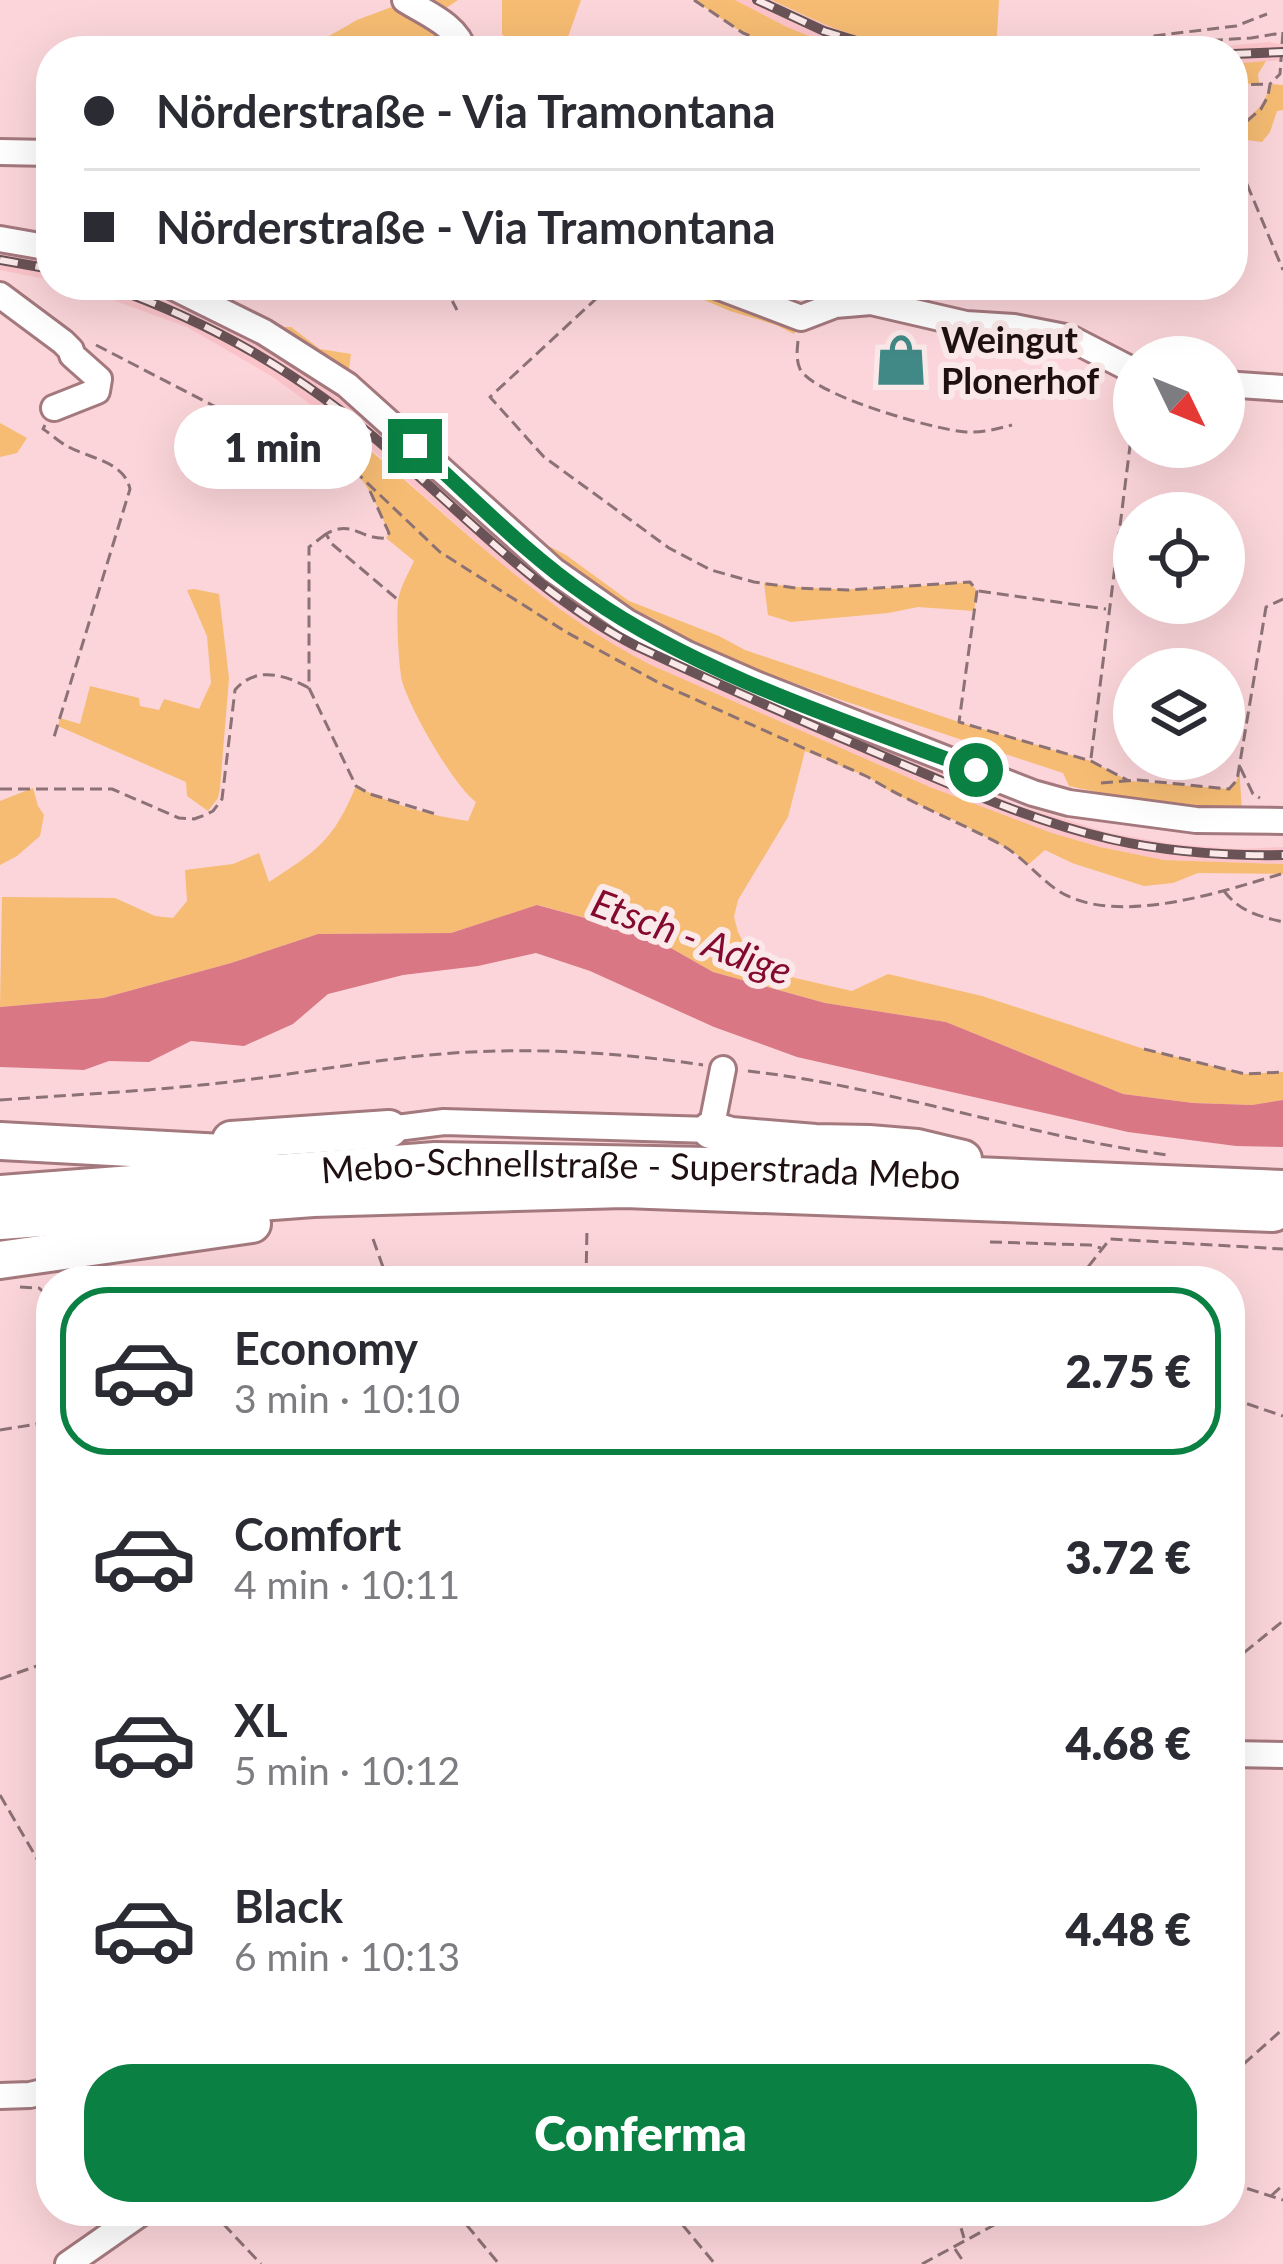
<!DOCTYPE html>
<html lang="it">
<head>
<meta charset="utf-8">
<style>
	:root { --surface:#fff; --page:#f7f7f7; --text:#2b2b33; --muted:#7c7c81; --line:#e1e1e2; --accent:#0b8043 }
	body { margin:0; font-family:Lato,sans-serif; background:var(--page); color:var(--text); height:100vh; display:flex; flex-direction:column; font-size:45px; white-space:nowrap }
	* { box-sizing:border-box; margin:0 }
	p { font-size:39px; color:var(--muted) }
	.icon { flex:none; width:66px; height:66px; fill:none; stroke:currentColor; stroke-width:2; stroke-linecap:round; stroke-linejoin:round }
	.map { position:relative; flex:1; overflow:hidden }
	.side { position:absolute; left:36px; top:1266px; width:1209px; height:960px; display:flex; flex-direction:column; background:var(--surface); border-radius:48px; box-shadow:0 12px 48px #0002 }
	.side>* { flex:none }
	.guide { position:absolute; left:36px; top:36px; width:1212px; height:264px; border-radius:48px; box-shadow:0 12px 48px #0002; display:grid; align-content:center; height:264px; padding:0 48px; background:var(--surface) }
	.needle { width:78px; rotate:133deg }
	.buttons { position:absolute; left:1113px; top:336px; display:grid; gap:24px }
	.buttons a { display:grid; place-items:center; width:132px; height:132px; border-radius:50%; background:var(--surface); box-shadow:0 12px 48px #0002; font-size:60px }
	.end { position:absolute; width:54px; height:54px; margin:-27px; border:15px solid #0b8043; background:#fff; box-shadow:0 0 0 6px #fff }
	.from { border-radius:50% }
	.bubble { position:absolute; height:84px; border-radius:42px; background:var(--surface); box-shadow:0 12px 48px #0002; font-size:39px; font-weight:800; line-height:84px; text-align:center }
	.guide b { display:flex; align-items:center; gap:42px; height:114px; font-size:45px }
	.guide b+b { border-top:3px solid var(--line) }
	.guide i { width:30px; height:30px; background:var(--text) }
	ul { padding:21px 0 0; list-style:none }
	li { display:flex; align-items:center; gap:36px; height:168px; margin:0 24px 18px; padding:0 24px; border:6px solid transparent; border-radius:48px }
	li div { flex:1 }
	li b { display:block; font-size:45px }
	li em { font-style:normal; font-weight:800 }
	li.active { border-color:var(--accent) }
	li>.icon { width:108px; height:108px; stroke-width:1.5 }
	.cta { display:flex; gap:24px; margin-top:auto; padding:24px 48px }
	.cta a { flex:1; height:138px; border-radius:48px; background:var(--accent); color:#fff; font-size:48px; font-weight:800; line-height:138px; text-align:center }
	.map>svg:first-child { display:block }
	.built { fill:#fbc4ca }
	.green { fill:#f6bc73 }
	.water { fill:#d97785 }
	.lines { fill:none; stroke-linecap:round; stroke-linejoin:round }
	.minor-casing { stroke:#a4797e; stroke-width:30 }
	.highway-casing { stroke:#a4797e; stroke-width:42 }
	.path { stroke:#8d7275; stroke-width:3; stroke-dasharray:12 6; stroke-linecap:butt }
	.minor { stroke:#fff; stroke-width:24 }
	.highway { stroke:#fff; stroke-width:36 }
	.rail-casing { stroke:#6a5356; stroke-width:10 }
	.rail { stroke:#fbe8e9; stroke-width:6; stroke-dasharray:18; stroke-linecap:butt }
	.route { stroke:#0b8043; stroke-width:15 }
	.labels { text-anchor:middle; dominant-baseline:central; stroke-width:12; stroke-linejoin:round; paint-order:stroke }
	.poi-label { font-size:36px; font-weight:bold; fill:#1f1012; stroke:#fbe8e9; text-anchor:start }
	.street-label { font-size:36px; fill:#1f1012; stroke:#fbe8e9 }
	.water-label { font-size:39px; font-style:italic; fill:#840931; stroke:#fbe8e9 }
</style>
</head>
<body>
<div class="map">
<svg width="1283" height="2264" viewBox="0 0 1283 2264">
	<rect width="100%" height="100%" fill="#fbd5d9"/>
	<g class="built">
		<path d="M735 0H772L797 13 872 40 919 51H847L787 27Z"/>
		<path d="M1270 42 1283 45V60L1233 64V51H1169Z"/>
		<path d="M0 252 51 261V280L0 270Z"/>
		<path d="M71 285H129L218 324 272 353 349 406 566 596 646 644 1014 804 1110 833 1173 844 1236 849 1283 847V864L1164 860 1100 847 1052 833 930 787 651 665 614 647 567 616 509 571 370 448 273 377 187 327Z"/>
	</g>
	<g class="green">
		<path d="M405 0H458L433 17 464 51H399L377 45 375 36 333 40V48L323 51H303L357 20 405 2Z"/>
		<path d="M502 0H581L563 51H518L502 34Z"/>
		<path d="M694 0H735L787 27 847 51H789L743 33Z"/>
		<path d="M772 0H999L996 51C971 51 944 54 918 51 869 45 817 22 772 0Z"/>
		<path d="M1266 61 1258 74 1259 83 1233 85V64Z"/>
		<path d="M1270 84 1283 85V110L1277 111 1270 132 1262 142 1233 138C1240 114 1263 118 1270 84Z"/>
		<path d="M669 285H714L801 318 794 334 776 325 730 311Z"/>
		<path d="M279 327H291L320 349 351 354 347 385 264 332Z"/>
		<path d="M324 413C433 497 526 602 651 665L930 787 1052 833 1100 847 1164 860 1283 864V874L1198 873 1173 883 1144 886 1072 863 1045 850 1029 864 1012 851 960 823 891 792 868 777 805 751 788 817 738 900 734 917 738 932 753 963 795 978 852 991 888 974 982 996 1144 1049 1245 1074 1283 1072V1100L1252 1105 1193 1103 1123 1094 946 1022 825 1003 713 972 648 935 538 905 451 933 318 934 231 963 103 998 0 1007 2 897 115 898 155 916 173 918 187 901 185 870 233 864 259 853 269 882C317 851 333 841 356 786 390 804 431 816 468 821L476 802C453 785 410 709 402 681 399 668 395 607 399 596 402 584 409 572 414 561L386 538 389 533C375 502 364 470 332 453Z"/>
		<path d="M0 423 27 438 17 453 0 457Z"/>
		<path d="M533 538 566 555 629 601 719 636 745 650 959 722 1091 761 1129 781 1228 789 1237 780 1239 765 1242 812 1115 796 1069 786 1063 773 841 700 690 645 658 621 627 606 590 583 556 558Z"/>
		<path d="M970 582 977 591 974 611 918 607 888 613 791 622 768 615 764 583C832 594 901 588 970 582Z"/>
		<path d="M194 589 219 594 229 678 220 788 218 798 208 811 187 796 186 782 58 726 60 718 80 724 90 686 139 698 140 706 159 710 164 699 199 709 211 683 207 636 187 590Z"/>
		<path d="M33 788 38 806 44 815 40 836 17 856 0 865V801Z"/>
	</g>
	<path class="water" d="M537 905 648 935 713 972 825 1003 946 1022 1123 1094 1193 1103 1252 1105 1283 1100V1147L1236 1146 1128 1132 797 1057 714 1027 590 971 536 953 478 966 403 975 328 994 293 1024 244 1046 191 1041 149 1062 109 1061 84 1070 0 1067V1007L103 998 231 963 318 934 451 933Z"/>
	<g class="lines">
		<g class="minor-casing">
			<g id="minor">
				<path d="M405 0C427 14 457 25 464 51"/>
				<path d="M0 152 51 153"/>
				<path d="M0 239 51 248"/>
				<path d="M169 285 264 332 347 385 553 570 627 622 687 654 758 685 1033 793 1069 803 1196 820 1283 821"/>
				<path d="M714 285 801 318 835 305 871 302 966 324 1014 327 1070 338 1134 371"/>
				<path d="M0 295 63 342 71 350 72 355 99 379 97 391 54 408"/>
				<path d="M1224 384 1283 388"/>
				<path d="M389 1129 444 1122 711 1130 723 1069"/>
				<path d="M1230 1754 1283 1755"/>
				<path d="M0 2096 30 2095 51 2090"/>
				<path d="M68 2264 144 2211"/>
			</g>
		</g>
		<g class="highway-casing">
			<g id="highway">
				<path d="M711 1130 731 1136 815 1143 869 1144 917 1148 963 1159"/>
				<path d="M231 1140 389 1129"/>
				<path d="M0 1141 259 1155"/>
				<path id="s1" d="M0 1194 435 1161 762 1167 1283 1189"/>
				<path d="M0 1221 313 1198 624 1189 1273 1213"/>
				<path d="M0 1260 252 1224"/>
			</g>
		</g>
		<g class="path">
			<path d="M694 0 743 33 789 51"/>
			<path d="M996 38 1069 49 1251 38 1275 34 1283 37"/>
			<path d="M1137 43 1153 36 1236 26 1267 14"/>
			<path d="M1233 85 1268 84"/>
			<path d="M1233 133 1261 109 1268 96 1270 84 1280 74 1283 31"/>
			<path d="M1233 151 1283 270"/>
			<path d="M444 285 457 310"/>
			<path d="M611 285 490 397 544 457 669 548 711 570 754 582 796 588 848 590 970 582 977 591 959 722 1091 761 1129 781"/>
			<path d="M669 285 692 295"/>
			<path d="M798 341C797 350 796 360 800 369 813 395 935 430 966 432 981 433 997 429 1012 425"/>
			<path d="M96 345 214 406 309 441 341 458 440 552 566 632 661 684 868 777C910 803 957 821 1000 844 1022 856 1037 876 1057 890 1114 928 1220 892 1281 874"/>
			<path d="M45 425 43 429C51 434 59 442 67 446 90 459 124 461 130 489L54 737"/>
			<path d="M370 491 389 533 386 538C360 540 353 519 326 534L332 544 397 599"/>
			<path d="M326 534 309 547V688L356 786 370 794 439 815"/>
			<path d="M979 591 1106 609"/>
			<path d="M1091 758 1134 414"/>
			<path d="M1240 767 1253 794 1260 798"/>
			<path d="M1101 783 1138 780 1229 789 1237 780 1266 607 1283 599"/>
			<path d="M0 789H112L179 818 194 819 205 815 213 811 222 799 235 690C255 666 284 674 309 688"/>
			<path d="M1224 891C1240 912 1259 916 1283 922"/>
			<path d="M1144 1049 1245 1074 1283 1072"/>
			<path d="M748 1071C890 1087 1026 1136 1168 1155"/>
			<path d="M0 1100C67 1095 134 1092 201 1085 274 1078 346 1064 419 1056 513 1046 610 1051 703 1065"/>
			<path d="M373 1239 388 1281"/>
			<path d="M990 1242 1090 1245 1101 1248"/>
			<path d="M172 1281 211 1276"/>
			<path d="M586 1281 587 1227"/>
			<path d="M1077 1281 1110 1239 1283 1249"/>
			<path d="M20 1287 39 1288 51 1299"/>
			<path d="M1230 1398 1283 1416"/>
			<path d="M0 1430 43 1423 51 1418"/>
			<path d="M1230 1664 1283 1621"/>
			<path d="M0 1679 51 1661"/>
			<path d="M0 1795 51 1883"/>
			<path d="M1230 2076 1283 2029"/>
			<path d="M1230 2183 1283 2200"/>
			<path d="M1271 2196 1283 2185"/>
			<path d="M211 2211 261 2264"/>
			<path d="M455 2211 499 2264"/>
			<path d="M671 2211 715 2264"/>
			<path d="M956 2211 964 2238"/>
			<path d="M955 2249 965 2264"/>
			<path d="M922 2264 1020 2211"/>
		</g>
		<use href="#minor" class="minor"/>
		<use href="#highway" class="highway"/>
		<g class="rail-casing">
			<g id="rail">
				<path d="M757 0 824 31 889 51"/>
				<path d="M1233 54 1283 52"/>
				<path d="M0 260 51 269"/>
				<path d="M105 285C214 323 303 375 390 451 470 520 541 597 636 646 722 686 808 724 895 761 965 791 1036 822 1110 839 1167 852 1225 856 1283 855"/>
			</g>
		</g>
		<use href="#rail" class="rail"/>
	</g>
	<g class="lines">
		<path class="route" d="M415 446C471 496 526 554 589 597 701 675 848 722 976 770"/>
	</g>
	<defs>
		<g id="shop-bare" transform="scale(4.14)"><path d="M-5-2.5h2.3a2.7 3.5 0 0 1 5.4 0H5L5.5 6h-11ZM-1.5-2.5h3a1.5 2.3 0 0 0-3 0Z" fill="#418986" stroke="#fbe8e9" stroke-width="2.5" paint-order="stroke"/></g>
	</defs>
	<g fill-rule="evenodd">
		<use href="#shop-bare" x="901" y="360"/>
	</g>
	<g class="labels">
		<g class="poi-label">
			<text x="941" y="339">Weingut<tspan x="941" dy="41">Plonerhof</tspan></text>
		</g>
		<g class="street-label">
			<text stroke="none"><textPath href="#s1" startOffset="642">Mebo-Schnellstraße - Superstrada Mebo</textPath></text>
		</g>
		<g class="water-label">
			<text transform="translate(692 936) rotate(20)">Etsch - Adige</text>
		</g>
	</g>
</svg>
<div class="buttons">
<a><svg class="needle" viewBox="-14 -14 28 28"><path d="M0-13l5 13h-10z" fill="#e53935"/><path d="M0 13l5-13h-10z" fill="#7c7c81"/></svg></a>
<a><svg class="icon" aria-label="locate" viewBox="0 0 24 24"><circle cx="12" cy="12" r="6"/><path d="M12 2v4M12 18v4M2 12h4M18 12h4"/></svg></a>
<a><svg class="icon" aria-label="layers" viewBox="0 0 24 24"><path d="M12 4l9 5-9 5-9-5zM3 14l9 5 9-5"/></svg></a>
</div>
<i class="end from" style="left:976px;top:770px"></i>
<i class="end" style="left:415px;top:446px"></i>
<div class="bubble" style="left:174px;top:405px;width:198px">1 min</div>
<div class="guide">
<b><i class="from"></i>Nörderstraße - Via Tramontana</b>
<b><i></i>Nörderstraße - Via Tramontana</b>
</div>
<section class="side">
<ul>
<li class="active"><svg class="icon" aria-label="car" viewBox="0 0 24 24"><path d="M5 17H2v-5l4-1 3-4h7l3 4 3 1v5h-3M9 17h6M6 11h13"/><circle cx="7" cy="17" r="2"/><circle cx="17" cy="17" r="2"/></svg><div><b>Economy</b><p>3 min · 10:10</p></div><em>2.75 €</em></li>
<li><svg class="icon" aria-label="car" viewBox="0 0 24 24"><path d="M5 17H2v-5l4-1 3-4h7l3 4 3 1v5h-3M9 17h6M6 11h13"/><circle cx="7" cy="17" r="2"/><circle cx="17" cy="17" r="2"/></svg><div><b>Comfort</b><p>4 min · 10:11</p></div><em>3.72 €</em></li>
<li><svg class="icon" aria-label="car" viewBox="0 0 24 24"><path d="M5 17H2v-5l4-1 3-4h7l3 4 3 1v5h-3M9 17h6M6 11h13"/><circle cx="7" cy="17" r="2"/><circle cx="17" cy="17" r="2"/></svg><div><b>XL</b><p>5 min · 10:12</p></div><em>4.68 €</em></li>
<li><svg class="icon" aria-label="car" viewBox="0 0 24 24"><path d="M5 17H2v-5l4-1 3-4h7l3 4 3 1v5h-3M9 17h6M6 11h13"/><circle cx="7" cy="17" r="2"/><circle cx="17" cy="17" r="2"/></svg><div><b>Black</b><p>6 min · 10:13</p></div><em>4.48 €</em></li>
</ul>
<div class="cta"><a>Conferma</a></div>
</section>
</div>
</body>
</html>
